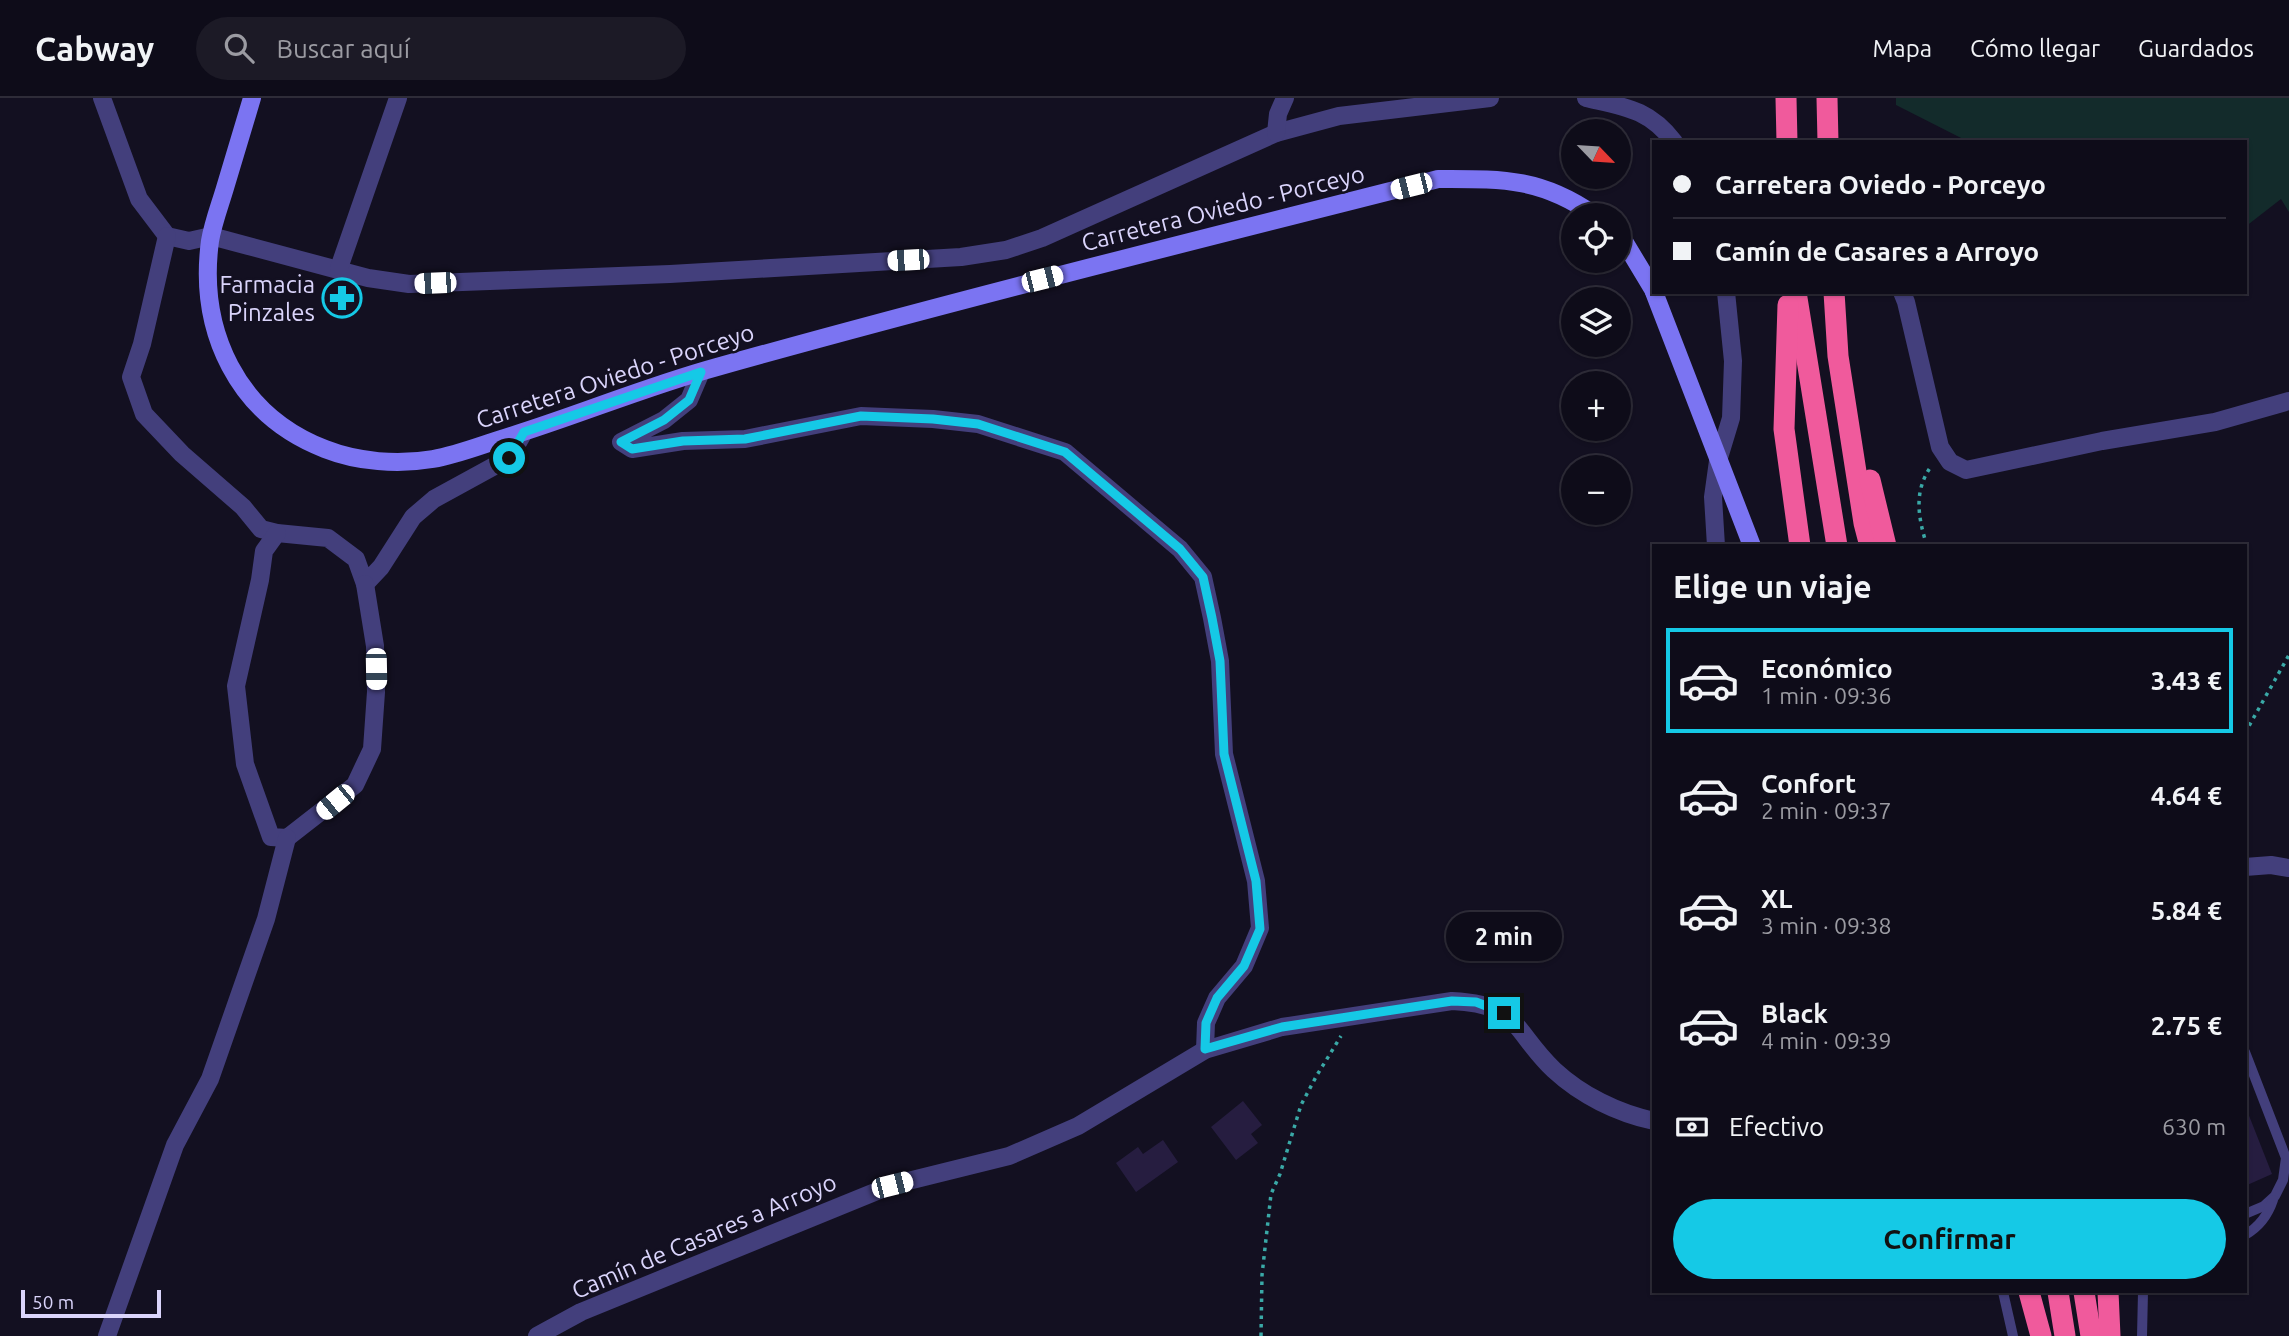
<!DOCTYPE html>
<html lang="es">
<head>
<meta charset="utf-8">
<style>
	:root { --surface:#0e0c19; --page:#1c1a26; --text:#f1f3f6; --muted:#9b9ba2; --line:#2e2c38; --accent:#15c9e6 }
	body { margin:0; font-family:Ubuntu,sans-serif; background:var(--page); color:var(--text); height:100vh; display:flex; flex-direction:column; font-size:26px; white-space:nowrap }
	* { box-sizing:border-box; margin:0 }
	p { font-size:23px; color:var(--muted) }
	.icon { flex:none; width:38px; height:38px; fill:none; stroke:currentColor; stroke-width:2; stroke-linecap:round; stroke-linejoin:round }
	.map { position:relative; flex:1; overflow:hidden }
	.side { position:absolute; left:1652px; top:446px; width:595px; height:749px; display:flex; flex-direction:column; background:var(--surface); border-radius:0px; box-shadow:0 2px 5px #0004,0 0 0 2px var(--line) }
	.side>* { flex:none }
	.hud { position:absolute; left:1652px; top:42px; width:595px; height:154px; border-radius:0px; box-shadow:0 2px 5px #0004,0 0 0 2px var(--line); display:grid; align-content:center; height:154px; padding:0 21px; background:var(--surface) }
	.needle { width:46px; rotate:115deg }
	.controls { position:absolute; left:1561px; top:21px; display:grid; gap:14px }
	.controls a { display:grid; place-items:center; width:70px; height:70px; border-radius:50%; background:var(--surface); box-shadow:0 2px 5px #0004,0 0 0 2px var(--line); font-size:35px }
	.scale { position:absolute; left:21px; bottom:18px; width:140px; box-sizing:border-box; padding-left:7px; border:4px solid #dad4fb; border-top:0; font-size:19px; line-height:24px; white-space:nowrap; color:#dad4fb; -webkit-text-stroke:5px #131021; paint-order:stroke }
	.end { position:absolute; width:32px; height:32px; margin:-16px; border:9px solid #15c9e6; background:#111; box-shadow:0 0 0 4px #111 }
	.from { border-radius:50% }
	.bubble { position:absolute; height:49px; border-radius:24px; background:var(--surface); box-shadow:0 2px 5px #0004,0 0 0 2px var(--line); font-size:23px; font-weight:700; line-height:49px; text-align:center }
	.car { position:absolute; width:21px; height:42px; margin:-21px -10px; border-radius:9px; box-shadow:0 0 5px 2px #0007; background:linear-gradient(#fff 24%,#345 0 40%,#fff 0 76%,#345 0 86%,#fff 0) }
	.hud b { display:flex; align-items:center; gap:24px; height:66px; font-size:26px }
	.hud b+b { border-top:2px solid var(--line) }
	.hud i { width:18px; height:18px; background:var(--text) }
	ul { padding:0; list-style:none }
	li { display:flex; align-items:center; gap:21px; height:105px; margin:0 14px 10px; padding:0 7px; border:4px solid transparent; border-radius:0px }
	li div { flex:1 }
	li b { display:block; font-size:26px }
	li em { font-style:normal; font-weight:700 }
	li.active { border-color:var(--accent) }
	li>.icon { width:63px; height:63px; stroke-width:1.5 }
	h2 { padding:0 21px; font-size:32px; line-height:84px }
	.pay { display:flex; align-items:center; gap:18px; height:77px; padding:0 21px; font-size:26px }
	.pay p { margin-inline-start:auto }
	.cta { display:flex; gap:14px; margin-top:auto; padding:14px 21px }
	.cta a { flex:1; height:80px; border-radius:42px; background:var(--accent); color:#111; font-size:28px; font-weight:700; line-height:80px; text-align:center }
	header { display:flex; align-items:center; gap:42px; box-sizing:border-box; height:98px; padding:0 35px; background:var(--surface); border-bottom:2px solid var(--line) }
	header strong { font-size:33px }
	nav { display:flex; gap:38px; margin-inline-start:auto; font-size:24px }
	.search { width:490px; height:63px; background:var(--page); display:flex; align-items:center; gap:18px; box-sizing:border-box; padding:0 24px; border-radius:38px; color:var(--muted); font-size:26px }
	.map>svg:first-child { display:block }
	.green { fill:#132b2b }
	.building { fill:#261d40 }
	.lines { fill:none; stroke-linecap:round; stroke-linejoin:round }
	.path { stroke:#3aa9a7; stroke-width:3.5; stroke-dasharray:3.5 5; stroke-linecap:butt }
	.service { stroke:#433f7c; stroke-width:10 }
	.minor { stroke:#433f7c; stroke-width:18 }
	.secondary { stroke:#7b74f2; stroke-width:18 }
	.motorway { stroke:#f05a9c; stroke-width:21 }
	.route { stroke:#15c9e6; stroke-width:9 }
	.labels { text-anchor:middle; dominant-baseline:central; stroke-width:5; stroke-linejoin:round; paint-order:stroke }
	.street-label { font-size:24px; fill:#dad4fb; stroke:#131021 }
	.poi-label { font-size:24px; fill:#dad4fb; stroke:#131021; text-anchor:end }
</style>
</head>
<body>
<header>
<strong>Cabway</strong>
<div class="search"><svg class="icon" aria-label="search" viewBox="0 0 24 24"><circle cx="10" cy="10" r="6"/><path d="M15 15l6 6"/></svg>Buscar aquí</div>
<nav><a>Mapa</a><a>Cómo llegar</a><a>Guardados</a></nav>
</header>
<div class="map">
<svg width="2289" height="1238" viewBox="0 0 2289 1238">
	<rect width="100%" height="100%" fill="#131021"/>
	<path class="green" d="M1896 0H2289V114L2281 101 2245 129V44H1969L1896 7Z"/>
	<g class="building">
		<path d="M1243 1003 1262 1027 1251 1036 1258 1045 1236 1062 1211 1029Z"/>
		<path d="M2246 1010 2272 1076 2245 1088V1011Z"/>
		<path d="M1163 1042 1178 1064 1136 1094 1116 1065 1138 1049 1143 1056Z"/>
	</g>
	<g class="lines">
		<g class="path">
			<path d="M1927 448C1918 419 1913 393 1932 367"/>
			<path d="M2245 635 2289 557"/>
			<path d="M1261 1238 1262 1177 1271 1096 1280 1076 1301 1007 1317 977 1341 938"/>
		</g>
		<g class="service">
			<path d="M2245 954 2286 1060 2283 1082 2275 1098 2264 1108 2245 1116"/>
			<path d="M2245 1137C2259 1129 2268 1117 2273 1102"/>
			<path d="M2003 1194 2013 1238"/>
			<path d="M2142 1238 2143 1194"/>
		</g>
		<g class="minor">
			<path d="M102 0 139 101 167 138 189 143 211 138 368 180 409 186 670 176 961 159 1006 152 1042 140 1276 35 1339 18 1490 0"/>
			<path d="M1586 0C1625 9 1649 11 1674 44"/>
			<path d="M1276 35 1278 16 1285 0"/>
			<path d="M167 138 142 246 131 279 144 316 182 356 243 409 261 431 277 435 328 440 356 461 365 486 381 469 413 419 434 401 509 360 524 334"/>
			<path d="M339 170 398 0"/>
			<path d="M1902 194 1906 204 1940 349 1950 364 1966 372 2102 343 2215 324 2289 303"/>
			<path d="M701 274 689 302 664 322 621 344 632 351 683 343 745 341 861 318 933 321 978 326 1065 354 1180 451 1203 479 1212 520 1220 563 1224 656 1256 783 1260 830 1244 868 1217 900 1206 925 1205 952"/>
			<path d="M277 435 264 453 260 482 236 588 245 666 271 739 287 740 355 687 372 651 376 594 375 548 365 486"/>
			<path d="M1716 448 1713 399 1718 363 1731 320 1733 263 1726 194"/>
			<path d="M2245 769 2271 767 2289 770"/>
			<path d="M107 1238 175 1047 210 981 266 821 287 740"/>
			<path d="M537 1238 581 1214 892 1087 1009 1058 1078 1028 1205 952 1282 929 1452 903C1520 906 1513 933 1554 972 1581 997 1617 1015 1654 1023"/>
		</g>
		<g class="secondary">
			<path d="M252 0C243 30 234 60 225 90 220 107 213 125 210 143 198 233 237 317 325 351 358 364 398 367 433 361 456 357 479 348 501 341 574 319 644 289 717 269 956 202 1197 142 1438 81 1500 81 1540 79 1594 117"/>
			<path d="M1619 135 1654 193"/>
			<path d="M1654 194 1752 448"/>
		</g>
		<g class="motorway">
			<path d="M1786 0 1787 44"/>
			<path d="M1827 0 1828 44"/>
			<path d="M1796 194 1837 448"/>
			<path d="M1834 194 1838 258 1864 425 1870 448"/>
			<path d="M1788 207 1784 331 1800 448"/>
			<path d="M1870 382 1886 448"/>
			<path d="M2029 1194 2041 1238"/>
			<path d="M2058 1194 2065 1238"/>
			<path d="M2084 1194 2091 1238"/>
			<path d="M2108 1194 2110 1238"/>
		</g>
	</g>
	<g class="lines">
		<path class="route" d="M509 360 524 334 701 274 689 302 664 322 621 344 632 351 683 343 745 341 861 318 933 321 978 326 1065 354 1180 451 1203 479 1212 520 1220 563 1224 656 1256 783 1260 831 1244 868 1217 900 1206 925 1205 951 1282 929 1452 903 1476 904 1504 915"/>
	</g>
	<defs>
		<g id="pharmacy-ring" transform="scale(2.0125)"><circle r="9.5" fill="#131021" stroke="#15c9e6" stroke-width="1.5"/><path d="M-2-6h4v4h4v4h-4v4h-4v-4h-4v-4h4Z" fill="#15c9e6"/></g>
	</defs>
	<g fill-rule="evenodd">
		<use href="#pharmacy-ring" x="342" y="200"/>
	</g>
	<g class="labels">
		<g class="street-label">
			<text transform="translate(1223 110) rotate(-14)">Carretera Oviedo - Porceyo</text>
			<text transform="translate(615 278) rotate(-18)">Carretera Oviedo - Porceyo</text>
			<text transform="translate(704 1138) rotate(-23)">Camín de Casares a Arroyo</text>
		</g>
		<g class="poi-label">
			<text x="315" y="186">Farmacia<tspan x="315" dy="28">Pinzales</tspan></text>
		</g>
	</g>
</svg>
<div class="controls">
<a><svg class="needle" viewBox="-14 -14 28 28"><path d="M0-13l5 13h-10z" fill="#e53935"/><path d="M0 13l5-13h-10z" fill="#9b9ba2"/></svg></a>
<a><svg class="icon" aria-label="locate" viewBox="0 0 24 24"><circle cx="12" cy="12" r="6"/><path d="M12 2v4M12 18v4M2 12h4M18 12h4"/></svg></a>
<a><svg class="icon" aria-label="layers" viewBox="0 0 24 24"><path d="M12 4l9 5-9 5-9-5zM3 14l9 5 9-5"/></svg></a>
<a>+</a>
<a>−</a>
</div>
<div class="scale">50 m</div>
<i class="end from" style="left:509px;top:360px"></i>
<i class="end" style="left:1504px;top:915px"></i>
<div class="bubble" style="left:1446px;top:814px;width:116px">2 min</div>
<i class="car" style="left:1411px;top:88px;rotate:256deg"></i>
<i class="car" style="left:908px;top:162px;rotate:267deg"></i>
<i class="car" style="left:1042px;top:181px;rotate:76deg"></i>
<i class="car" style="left:435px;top:185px;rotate:268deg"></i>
<i class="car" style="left:376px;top:571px;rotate:179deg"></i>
<i class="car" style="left:335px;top:704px;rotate:231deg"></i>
<i class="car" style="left:892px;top:1087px;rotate:76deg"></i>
<div class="hud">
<b><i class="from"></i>Carretera Oviedo - Porceyo</b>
<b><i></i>Camín de Casares a Arroyo</b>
</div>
<section class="side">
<h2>Elige un viaje</h2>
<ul>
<li class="active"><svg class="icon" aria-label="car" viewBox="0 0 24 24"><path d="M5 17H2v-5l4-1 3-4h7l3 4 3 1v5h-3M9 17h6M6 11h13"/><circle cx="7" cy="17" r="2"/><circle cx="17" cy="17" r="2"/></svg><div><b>Económico</b><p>1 min · 09:36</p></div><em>3.43 €</em></li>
<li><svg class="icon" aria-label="car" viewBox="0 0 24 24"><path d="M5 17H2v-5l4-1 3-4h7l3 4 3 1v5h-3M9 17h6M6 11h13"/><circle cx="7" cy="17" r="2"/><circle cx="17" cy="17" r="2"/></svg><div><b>Confort</b><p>2 min · 09:37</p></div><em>4.64 €</em></li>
<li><svg class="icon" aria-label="car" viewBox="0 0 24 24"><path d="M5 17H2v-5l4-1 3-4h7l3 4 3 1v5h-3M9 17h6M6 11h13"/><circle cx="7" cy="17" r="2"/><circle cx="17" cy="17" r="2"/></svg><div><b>XL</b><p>3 min · 09:38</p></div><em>5.84 €</em></li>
<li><svg class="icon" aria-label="car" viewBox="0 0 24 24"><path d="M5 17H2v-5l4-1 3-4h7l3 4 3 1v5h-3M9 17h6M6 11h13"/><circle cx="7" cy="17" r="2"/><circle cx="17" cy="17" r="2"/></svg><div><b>Black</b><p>4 min · 09:39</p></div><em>2.75 €</em></li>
</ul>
<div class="pay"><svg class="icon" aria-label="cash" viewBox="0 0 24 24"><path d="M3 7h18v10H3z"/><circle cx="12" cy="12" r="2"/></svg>Efectivo<p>630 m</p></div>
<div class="cta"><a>Confirmar</a></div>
</section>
</div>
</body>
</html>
